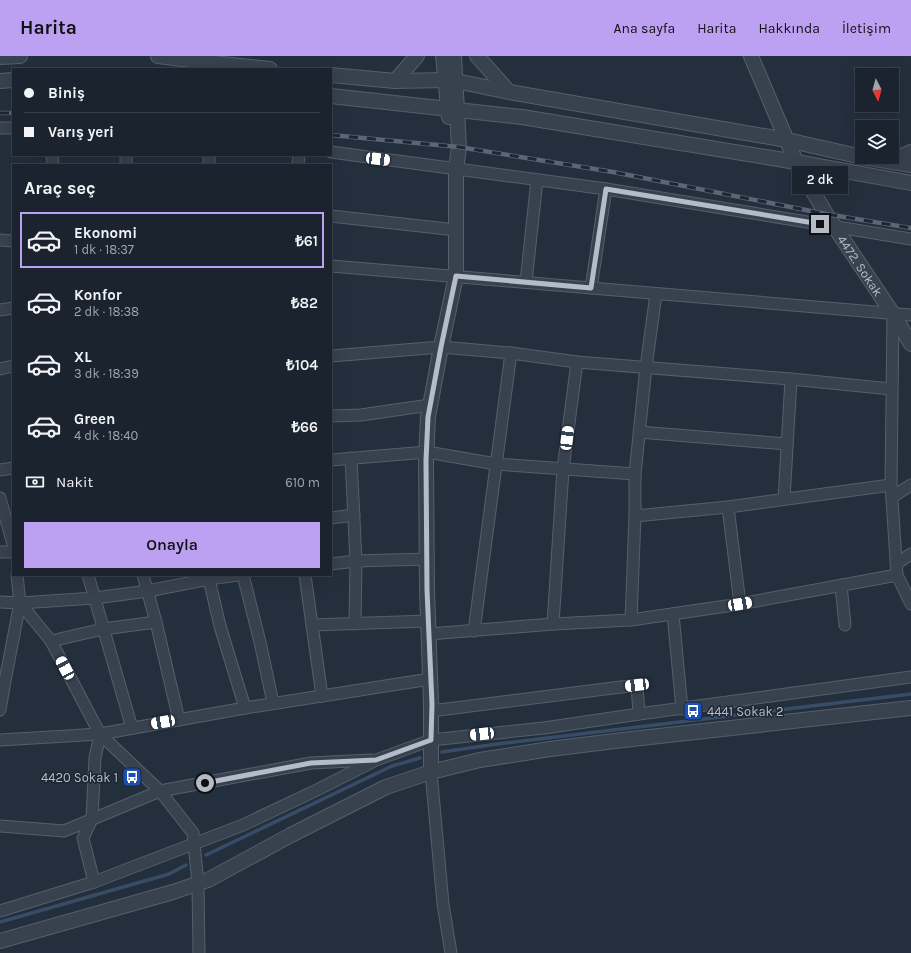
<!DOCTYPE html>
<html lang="tr">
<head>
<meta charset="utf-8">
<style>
	:root { --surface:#1b232e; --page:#282f3a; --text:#f1f3f6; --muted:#a0a4aa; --line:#39404a; --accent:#bca0f2 }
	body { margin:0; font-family:Karla,sans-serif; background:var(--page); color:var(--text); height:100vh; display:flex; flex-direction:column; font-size:15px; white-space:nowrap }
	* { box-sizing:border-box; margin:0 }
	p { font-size:13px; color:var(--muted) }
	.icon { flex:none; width:22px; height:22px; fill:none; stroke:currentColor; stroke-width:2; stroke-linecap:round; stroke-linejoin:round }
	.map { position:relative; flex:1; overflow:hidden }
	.details { position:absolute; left:12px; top:108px; width:320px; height:412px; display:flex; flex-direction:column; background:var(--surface); border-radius:0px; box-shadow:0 4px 16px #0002,0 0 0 1px var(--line) }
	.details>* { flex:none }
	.banner { position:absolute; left:12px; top:12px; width:320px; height:88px; border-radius:0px; box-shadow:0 4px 16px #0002,0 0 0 1px var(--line); display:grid; align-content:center; height:88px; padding:0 12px; background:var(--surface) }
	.needle { width:26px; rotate:174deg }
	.fabs { position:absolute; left:855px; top:12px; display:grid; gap:8px }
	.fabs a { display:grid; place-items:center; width:44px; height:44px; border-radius:0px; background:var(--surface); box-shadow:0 4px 16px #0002,0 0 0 1px var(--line); font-size:20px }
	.end { position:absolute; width:18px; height:18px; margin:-9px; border:5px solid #b4bcc9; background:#111; box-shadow:0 0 0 2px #111 }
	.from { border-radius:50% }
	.bubble { position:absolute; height:28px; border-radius:0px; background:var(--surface); box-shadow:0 4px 16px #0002,0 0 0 1px var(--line); font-size:13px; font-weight:600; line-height:28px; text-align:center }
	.car { position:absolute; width:12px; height:24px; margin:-12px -6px; border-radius:5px; box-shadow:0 0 3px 1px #0007; background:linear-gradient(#fff 24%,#345 0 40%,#fff 0 76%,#345 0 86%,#fff 0) }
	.banner b { display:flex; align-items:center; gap:14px; height:38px; font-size:15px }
	.banner b+b { border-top:1px solid var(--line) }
	.banner i { width:10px; height:10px; background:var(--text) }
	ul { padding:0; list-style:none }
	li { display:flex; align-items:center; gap:12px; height:56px; margin:0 8px 6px; padding:0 4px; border:2px solid transparent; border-radius:0px }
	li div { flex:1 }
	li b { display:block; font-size:15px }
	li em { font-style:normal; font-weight:600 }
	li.active { border-color:var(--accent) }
	li>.icon { width:36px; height:36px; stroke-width:1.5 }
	h2 { padding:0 12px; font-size:18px; line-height:48px }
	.pay { display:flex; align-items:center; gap:10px; height:44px; padding:0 12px; font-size:15px }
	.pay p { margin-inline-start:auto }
	.button { display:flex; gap:8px; margin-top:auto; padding:8px 12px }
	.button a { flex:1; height:46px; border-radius:0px; background:var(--accent); color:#111; font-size:16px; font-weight:600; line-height:46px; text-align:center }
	header { display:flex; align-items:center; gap:24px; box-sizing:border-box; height:56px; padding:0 20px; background:var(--accent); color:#111 }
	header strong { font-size:19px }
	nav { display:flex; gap:22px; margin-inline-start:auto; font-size:14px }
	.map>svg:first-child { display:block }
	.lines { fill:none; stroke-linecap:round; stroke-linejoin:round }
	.stream { stroke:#394c67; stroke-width:3.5 }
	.minor-casing { stroke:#565f6c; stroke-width:13 }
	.tertiary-casing { stroke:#565f6c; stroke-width:16 }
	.minor { stroke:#38414e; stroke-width:11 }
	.tertiary { stroke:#38414e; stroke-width:14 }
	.rail-casing { stroke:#5a6575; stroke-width:4.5 }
	.rail { stroke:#1d2633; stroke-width:3; stroke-dasharray:9; stroke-linecap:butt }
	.route { stroke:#b4bcc9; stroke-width:5 }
	.labels { text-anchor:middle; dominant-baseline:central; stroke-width:3; stroke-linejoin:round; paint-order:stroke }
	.street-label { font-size:13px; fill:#b4bcc9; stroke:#1d2633 }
	.poi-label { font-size:13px; fill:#b4bcc9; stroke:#1d2633; text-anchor:start }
</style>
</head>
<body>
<header>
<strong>Harita</strong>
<nav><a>Ana sayfa</a><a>Harita</a><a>Hakkında</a><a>İletişim</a></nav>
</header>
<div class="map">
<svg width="911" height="897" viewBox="0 0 911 897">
	<rect width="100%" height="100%" fill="#242f3e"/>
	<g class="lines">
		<g class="stream">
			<path d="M442 696 497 688 911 638"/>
			<path d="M206 799 392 710 420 702"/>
			<path d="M0 866 169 818 186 809"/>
		</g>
		<g class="minor-casing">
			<g id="minor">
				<path d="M0 72H13"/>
				<path d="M331 96 606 133 911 183"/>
				<path d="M52 99 53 109"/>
				<path d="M126 99V109"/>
				<path d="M209 109V99"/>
				<path d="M298 109 299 99"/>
				<path d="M331 160 456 174"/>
				<path d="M0 184 13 185"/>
				<path d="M331 210 911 259"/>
				<path d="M526 226 537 124"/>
				<path d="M591 232 606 133"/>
				<path d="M0 254 13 252"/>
				<path d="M893 258 891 429 897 519 911 548"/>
				<path d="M331 300 441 291 511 297 577 306 791 323 891 333"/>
				<path d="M0 313 13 310"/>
				<path d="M331 360 361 359 430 349"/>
				<path d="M639 376 787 388"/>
				<path d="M351 402 356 505 355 568"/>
				<path d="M331 404 427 396 496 408 635 418"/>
				<path d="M0 414 13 412"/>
				<path d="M892 441 911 429"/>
				<path d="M0 442 13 488"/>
				<path d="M784 443 791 323"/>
				<path d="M728 451 740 548"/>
				<path d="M635 460 728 451 891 429"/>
				<path d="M331 462 354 459"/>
				<path d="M0 496H13"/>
				<path d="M331 508 356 505 427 503"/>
				<path d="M896 508 911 498"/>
				<path d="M17 519 20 547 51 585 100 678 160 735 193 777 198 827 199 897"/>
				<path d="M88 519 132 672"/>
				<path d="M143 519 156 566 179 664"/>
				<path d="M208 519 220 570 245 652"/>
				<path d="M243 519 260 586 273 647"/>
				<path d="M305 519 312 569 322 640"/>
				<path d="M841 529 845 569"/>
				<path d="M0 546 20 547 95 542 148 535 209 523 238 519"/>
				<path d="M673 558 682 653"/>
				<path d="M631 564 635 460V418L646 311 656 238"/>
				<path d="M553 568 563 413 577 306"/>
				<path d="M312 569 428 565"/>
				<path d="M474 575 511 297"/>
				<path d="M429 578 553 568 631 564 740 548 897 519"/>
				<path d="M51 585 103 573 156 566"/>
				<path d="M0 654 5 625 20 547"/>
				<path d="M431 655 637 629 639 658"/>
				<path d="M0 684 100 678 245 652 430 623"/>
				<path d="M431 716 443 848 451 897"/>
				<path d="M0 770 64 775 160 735 311 707 371 704"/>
				<path d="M94 826 83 782 92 763 95 702 100 678"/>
				<path d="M0 855 94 826 243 769 319 733 376 704 431 684 544 672 639 658 911 621"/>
			</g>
		</g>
		<g class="tertiary-casing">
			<g id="tertiary">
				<path d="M158 0 231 9 270 13"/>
				<path d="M443 0 449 61"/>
				<path d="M477 0 509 36"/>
				<path id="s1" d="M751 0 796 106 826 158 893 258 911 288"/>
				<path d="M0 1 20 0"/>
				<path d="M331 19 395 25 446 24 456 25 509 36 787 84 862 101"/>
				<path d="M0 25 13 24"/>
				<path d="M395 25 417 0"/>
				<path d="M331 40 522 61 796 106 911 127"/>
				<path d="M863 101 911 109"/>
				<path d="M887 103C896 103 903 100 911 96"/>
				<path d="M431 716V648L427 534 426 404 428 361 441 291 456 220V113L459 91 454 0"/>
				<path d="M0 885 173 836 208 824 291 779 386 731 431 716 480 704 550 693 623 684 911 652"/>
			</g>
		</g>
		<use href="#minor" class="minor"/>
		<use href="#tertiary" class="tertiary"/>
		<g class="rail-casing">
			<g id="rail">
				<path d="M0 57H13"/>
				<path d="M331 79 459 91 613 116 826 158 911 172"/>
			</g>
		</g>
		<use href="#rail" class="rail"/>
	</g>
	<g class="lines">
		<path class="route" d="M205 727 311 707 376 704 431 684 432 648 427 534 426 404 428 361 441 291 456 220 591 232 606 133 820 168"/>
	</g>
	<defs>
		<g id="bus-square" transform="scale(1)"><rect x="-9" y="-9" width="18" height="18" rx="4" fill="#1a4fb4" stroke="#1d2633"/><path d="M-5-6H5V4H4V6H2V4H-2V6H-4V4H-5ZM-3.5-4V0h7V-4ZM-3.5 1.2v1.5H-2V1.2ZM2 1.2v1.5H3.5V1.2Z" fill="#fff"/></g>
	</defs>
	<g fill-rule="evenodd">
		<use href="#bus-square" x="693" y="655"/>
		<use href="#bus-square" x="132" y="721"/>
	</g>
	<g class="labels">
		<g class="street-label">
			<text stroke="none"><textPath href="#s1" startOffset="237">4472. Sokak</textPath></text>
		</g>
		<g class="poi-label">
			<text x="707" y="655">4441 Sokak 2</text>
			<text x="118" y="721" text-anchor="end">4420 Sokak 1</text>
		</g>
	</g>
</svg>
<div class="fabs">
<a><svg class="needle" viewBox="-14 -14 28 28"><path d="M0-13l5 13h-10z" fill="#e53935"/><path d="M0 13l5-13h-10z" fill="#a0a4aa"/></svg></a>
<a><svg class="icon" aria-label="layers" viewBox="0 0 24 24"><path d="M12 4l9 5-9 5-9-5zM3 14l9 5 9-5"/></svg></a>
</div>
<i class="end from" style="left:205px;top:727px"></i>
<i class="end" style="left:820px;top:168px"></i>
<div class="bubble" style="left:792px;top:110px;width:56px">2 dk</div>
<i class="car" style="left:378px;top:103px;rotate:97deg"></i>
<i class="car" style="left:567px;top:382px;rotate:7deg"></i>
<i class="car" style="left:740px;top:548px;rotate:80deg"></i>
<i class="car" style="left:65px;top:612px;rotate:332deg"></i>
<i class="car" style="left:637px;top:629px;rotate:263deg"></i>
<i class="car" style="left:163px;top:666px;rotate:260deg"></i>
<i class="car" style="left:482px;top:678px;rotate:264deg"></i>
<div class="banner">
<b><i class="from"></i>Biniş</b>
<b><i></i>Varış yeri</b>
</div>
<section class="details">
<h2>Araç seç</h2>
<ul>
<li class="active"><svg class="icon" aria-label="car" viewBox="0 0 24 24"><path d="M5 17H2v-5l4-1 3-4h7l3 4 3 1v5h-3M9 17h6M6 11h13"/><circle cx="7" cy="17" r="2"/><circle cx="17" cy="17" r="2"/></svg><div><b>Ekonomi</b><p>1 dk · 18:37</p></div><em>₺61</em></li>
<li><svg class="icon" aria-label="car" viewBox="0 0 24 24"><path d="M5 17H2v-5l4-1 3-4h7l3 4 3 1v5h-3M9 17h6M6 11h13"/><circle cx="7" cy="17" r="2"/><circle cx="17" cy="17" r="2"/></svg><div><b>Konfor</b><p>2 dk · 18:38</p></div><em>₺82</em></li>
<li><svg class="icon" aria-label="car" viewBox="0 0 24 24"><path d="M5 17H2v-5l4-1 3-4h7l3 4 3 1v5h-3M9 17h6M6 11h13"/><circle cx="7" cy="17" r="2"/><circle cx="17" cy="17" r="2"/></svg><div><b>XL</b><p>3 dk · 18:39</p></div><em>₺104</em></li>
<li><svg class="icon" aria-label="car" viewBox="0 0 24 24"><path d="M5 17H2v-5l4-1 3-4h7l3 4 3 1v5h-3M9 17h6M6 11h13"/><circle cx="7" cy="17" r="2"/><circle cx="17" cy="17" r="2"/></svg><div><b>Green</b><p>4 dk · 18:40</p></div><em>₺66</em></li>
</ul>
<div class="pay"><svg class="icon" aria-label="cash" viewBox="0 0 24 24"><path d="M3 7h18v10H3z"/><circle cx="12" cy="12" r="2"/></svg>Nakit<p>610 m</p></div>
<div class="button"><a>Onayla</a></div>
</section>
</div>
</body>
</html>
